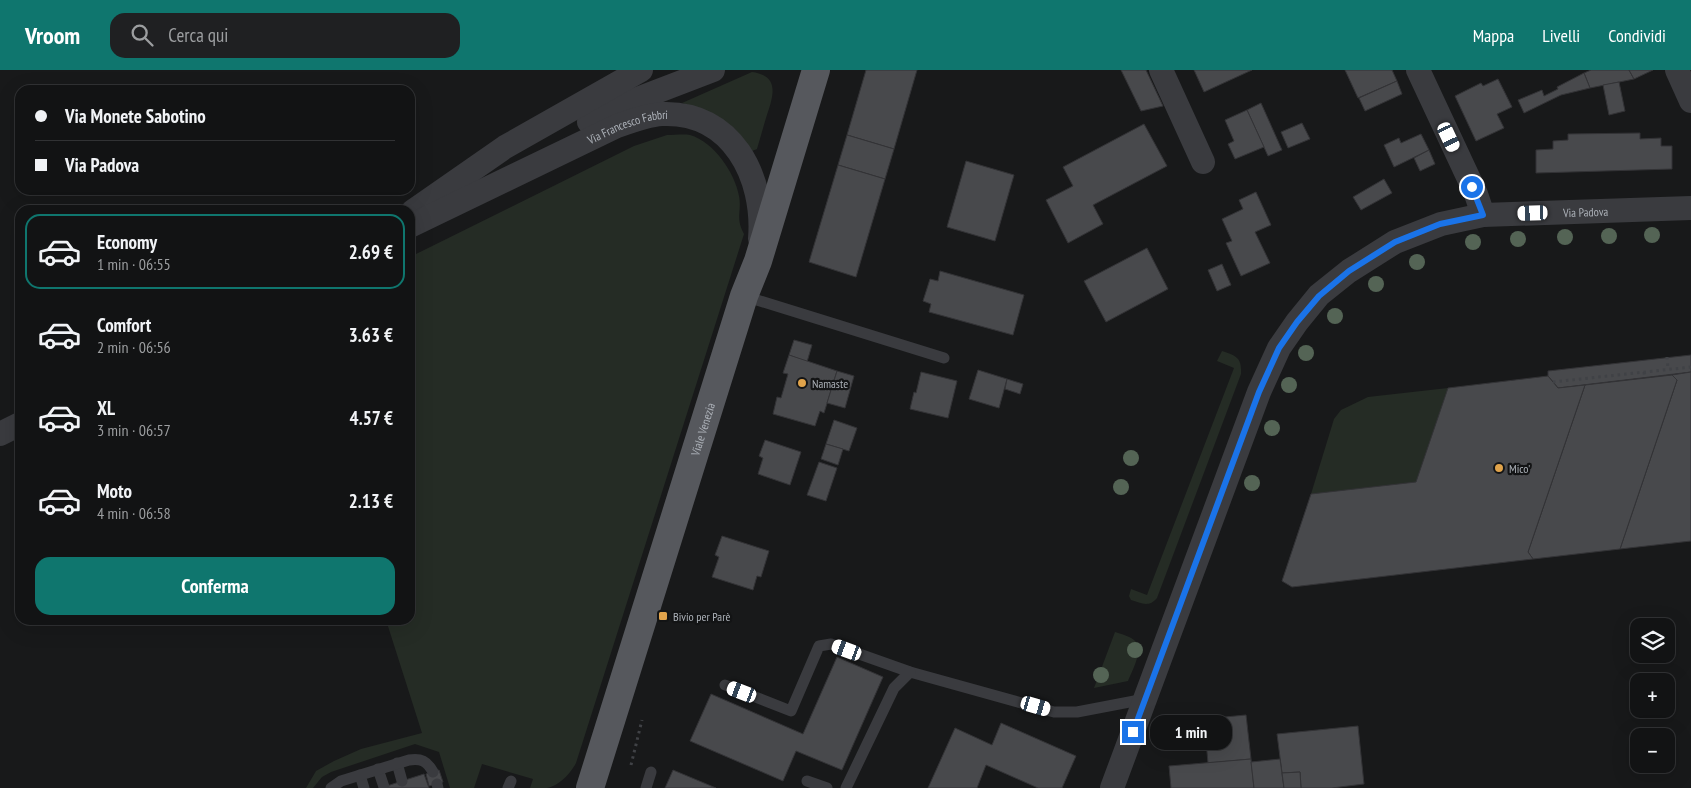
<!DOCTYPE html>
<html lang="it">
<head>
<meta charset="utf-8">
<style>
	:root { --surface:#121314; --page:#1f2022; --text:#f1f3f6; --muted:#9c9ea0; --line:#313234; --accent:#0f766e }
	body { margin:0; font-family:"PT Sans Narrow",sans-serif; background:var(--page); color:var(--text); height:100vh; display:flex; flex-direction:column; font-size:19px; white-space:nowrap }
	* { box-sizing:border-box; margin:0 }
	p { font-size:16px; color:var(--muted) }
	.icon { flex:none; width:28px; height:28px; fill:none; stroke:currentColor; stroke-width:2; stroke-linecap:round; stroke-linejoin:round }
	.map { position:relative; flex:1; overflow:hidden }
	.side { position:absolute; left:15px; top:135px; width:400px; height:420px; display:flex; flex-direction:column; background:var(--surface); border-radius:15px; box-shadow:0 5px 20px #0002,0 0 0 1px var(--line) }
	.side>* { flex:none }
	.banner { position:absolute; left:15px; top:15px; width:400px; height:110px; border-radius:15px; box-shadow:0 5px 20px #0002,0 0 0 1px var(--line); display:grid; align-content:center; height:110px; padding:0 20px; background:var(--surface) }
	.tools { position:absolute; left:1630px; top:548px; display:grid; gap:10px }
	.tools a { display:grid; place-items:center; width:45px; height:45px; border-radius:10px; background:var(--surface); box-shadow:0 5px 20px #0002,0 0 0 1px var(--line); font-size:25px }
	.end { position:absolute; width:22px; height:22px; margin:-11px; border:6px solid #1a73e8; background:#fff; box-shadow:0 0 0 2px #fff }
	.from { border-radius:50% }
	.bubble { position:absolute; height:35px; border-radius:15px; background:var(--surface); box-shadow:0 5px 20px #0002,0 0 0 1px var(--line); font-size:16px; font-weight:600; line-height:35px; text-align:center }
	.car { position:absolute; width:15px; height:30px; margin:-15px -8px; border-radius:6px; box-shadow:0 0 4px 1px #0007; background:linear-gradient(#fff 24%,#345 0 40%,#fff 0 76%,#345 0 86%,#fff 0) }
	.banner b { display:flex; align-items:center; gap:18px; height:48px; font-size:19px }
	.banner b+b { border-top:1px solid var(--line) }
	.banner i { width:12px; height:12px; background:var(--text) }
	ul { padding:9px 0 0; list-style:none }
	li { display:flex; align-items:center; gap:15px; height:75px; margin:0 10px 8px; padding:0 10px; border:2px solid transparent; border-radius:15px }
	li div { flex:1 }
	li b { display:block; font-size:19px }
	li em { font-style:normal; font-weight:600 }
	li.current { border-color:var(--accent) }
	li>.icon { width:45px; height:45px; stroke-width:1.5 }
	.cta { display:flex; gap:10px; margin-top:auto; padding:10px 20px }
	.cta a { flex:1; height:58px; border-radius:15px; background:var(--accent); color:#fff; font-size:20px; font-weight:600; line-height:58px; text-align:center }
	header { display:flex; align-items:center; gap:30px; box-sizing:border-box; height:70px; padding:0 25px; background:var(--accent); color:#fff }
	header strong { font-size:24px }
	nav { display:flex; gap:28px; margin-inline-start:auto; font-size:18px }
	.search { width:350px; height:45px; background:var(--page); display:flex; align-items:center; gap:12px; box-sizing:border-box; padding:0 18px; border-radius:15px; color:var(--muted); font-size:19px }
	.map>svg:first-child { display:block }
	.green { fill:#252c25 }
	.building { fill:#48494c; stroke:#333336 }
	.lines { fill:none; stroke-linecap:round; stroke-linejoin:round }
	.path { stroke:#404246; stroke-width:3; stroke-dasharray:2.5 4; stroke-linecap:butt }
	.lane { stroke:#3a3b3f; stroke-width:11 }
	.street { stroke:#3a3b3f; stroke-width:24 }
	.primary { stroke:#56585d; stroke-width:28 }
	.tree { fill:#546455 }
	.route { stroke:#1a73e8; stroke-width:6 }
	.poi-dot { fill:#e0a34b; stroke:#131415; stroke-width:2 }
	.labels { text-anchor:middle; dominant-baseline:central; stroke-width:4.5; stroke-linejoin:round; paint-order:stroke }
	.street-label { font-size:12px; fill:#acb1b8; stroke:#131415 }
	.poi-label { font-size:12px; fill:#acb1b8; stroke:#131415; text-anchor:start }
</style>
</head>
<body>
<header>
<strong>Vroom</strong>
<div class="search"><svg class="icon" aria-label="search" viewBox="0 0 24 24"><circle cx="10" cy="10" r="6"/><path d="M15 15l6 6"/></svg>Cerca qui</div>
<nav><a>Mappa</a><a>Livelli</a><a>Condividi</a></nav>
</header>
<div class="map">
<svg width="1691" height="718" viewBox="0 0 1691 718">
	<rect width="100%" height="100%" fill="#18191a"/>
	<g class="green">
		<path d="M752 2C781 6 773 27 766 48 763 58 760 69 757 79L752 81 735 59 714 44 682 33Z"/>
		<path d="M667 65C674 65 684 64 690 65 714 72 735 103 739 126 742 142 735 147 744 164L576 693C571 703 559 716 547 718 541 718 535 718 530 718L533 709 482 694 474 718H450L439 682 415 674 331 702 322 707 313 718H306L316 701 334 691 361 679 422 663 386 550H410V187L634 76Z"/>
		<path d="M1222 281C1236 286 1242 287 1241 304L1157 528C1149 538 1141 533 1131 530L1129 526 1131 519 1147 525 1234 298 1217 291Z"/>
		<path d="M1448 318 1416 412 1311 424 1334 349 1341 340 1368 327Z"/>
		<path d="M1115 562C1121 564 1129 566 1134 570 1145 578 1132 601 1128 611L1094 618Z"/>
	</g>
	<g class="building">
		<path d="M866 0H917L894 79 847 65Z"/>
		<path d="M1121 0H1146L1163 36 1141 41Z"/>
		<path d="M1194 0H1252L1204 22Z"/>
		<path d="M1345 0H1392L1397 11 1358 28Z"/>
		<path d="M1591 0H1629L1634 9 1590 18 1584 3Z"/>
		<path d="M1629 0H1653L1634 9Z"/>
		<path d="M1584 3 1590 18 1561 25 1524 43 1518 30 1542 20 1544 26 1558 19 1557 17Z"/>
		<path d="M1498 9 1512 37 1497 44 1504 58 1476 71 1455 26 1481 13 1483 16Z"/>
		<path d="M1397 11 1402 24 1365 41 1359 28Z"/>
		<path d="M1619 12 1625 41 1609 45 1603 15Z"/>
		<path d="M1261 33 1282 80 1268 86 1247 40Z"/>
		<path d="M1247 40 1264 77 1235 89 1228 74 1234 71 1225 50Z"/>
		<path d="M1302 53 1310 69 1288 78 1281 62Z"/>
		<path d="M1144 54 1167 96 1093 135 1103 154 1068 173 1046 130 1073 116 1063 97Z"/>
		<path d="M1640 63V69L1661 68V76H1672V99L1536 103V80L1553 79V71L1568 70V64Z"/>
		<path d="M1421 64 1429 80 1394 97 1384 75 1399 68 1401 73Z"/>
		<path d="M847 65 894 79 885 109 838 95Z"/>
		<path d="M1429 80 1435 94 1420 101 1414 88Z"/>
		<path d="M966 91 1014 105 995 171 947 157Z"/>
		<path d="M838 95 885 109 856 207 809 192Z"/>
		<path d="M1384 109 1392 123 1361 140 1353 127Z"/>
		<path d="M1256 122 1271 155 1255 162 1270 193 1241 206 1226 173 1232 171 1222 149 1243 139 1239 130Z"/>
		<path d="M1147 178 1168 219 1106 252 1084 211Z"/>
		<path d="M1222 194 1231 215 1217 221 1208 200Z"/>
		<path d="M940 201 1024 225 1013 265 929 242 931 234 923 231 930 209 938 211Z"/>
		<path d="M794 270 812 275 807 292 789 285Z"/>
		<path d="M789 285 837 301 824 343 820 341 815 356 773 344 777 327 781 328 788 304 783 303Z"/>
		<path d="M1691 285V302L1558 318 1548 306V301Z"/>
		<path d="M978 300 1007 309 999 338 969 329Z"/>
		<path d="M837 301 854 306 845 338 827 333Z"/>
		<path d="M921 302 957 311 948 348 910 339 914 322 916 323Z"/>
		<path d="M1691 302V471L1620 479 1677 310 1672 305Z"/>
		<path d="M1672 305 1677 310 1620 479 1533 489 1528 482 1585 315Z"/>
		<path d="M1548 306 1558 318 1585 315 1528 482 1533 489 1292 517 1282 511 1311 424 1416 412 1448 318Z"/>
		<path d="M1007 309 1023 314 1020 324 1005 319Z"/>
		<path d="M834 350 857 358 849 381 826 374Z"/>
		<path d="M765 370 801 382 790 415 758 404 763 388 759 386Z"/>
		<path d="M826 374 843 379 838 395 821 389Z"/>
		<path d="M819 392 837 398 826 431 807 425Z"/>
		<path d="M722 466 769 481 761 507 757 506 753 520 712 507 719 487 715 485Z"/>
		<path d="M837 587 883 607 842 700 796 681 783 711 690 671 711 624 803 664Z"/>
		<path d="M1246 645 1251 689 1208 693 1204 649Z"/>
		<path d="M1001 653 1076 686 1062 718H1038L986 695 977 718H928L955 658 992 675Z"/>
		<path d="M1358 656 1364 714 1332 718H1301L1300 702 1282 703 1277 664Z"/>
		<path d="M1251 689 1254 718H1171L1169 696Z"/>
		<path d="M1280 689 1284 718H1254L1251 692Z"/>
		<path d="M439 700 443 712 429 716 426 704Z"/>
		<path d="M673 700 716 718H665Z"/>
		<path d="M1300 702 1301 718H1284L1282 703Z"/>
		<path d="M424 704 429 718H381L402 711Z"/>
	</g>
	<g class="lines">
		<g class="path">
			<path d="M1667 287 1668 299"/>
			<path d="M1644 302 1645 308"/>
			<path d="M1553 312 1691 297"/>
			<path d="M631 695 642 650"/>
		</g>
		<g class="lane">
			<path d="M744 226 944 288"/>
			<path d="M725 615 791 641 819 576 831 574 910 602 1054 642H1077L1145 629"/>
			<path d="M397 693 402 711"/>
			<path d="M378 699 384 717"/>
			<path d="M360 705 364 718"/>
			<path d="M807 711 827 718"/>
			<path d="M437 714 438 718"/>
			<path d="M331 718 341 711 409 690C421 688 427 691 433 702"/>
			<path d="M508 718 511 711"/>
			<path d="M646 718 651 702"/>
			<path d="M846 718 894 618 910 602"/>
		</g>
		<g class="street">
			<path d="M1161 0 1203 92"/>
			<path d="M1418 0 1476 124 1483 145"/>
			<path d="M1677 0 1691 31"/>
			<path d="M589 52 627 33 713 0"/>
			<path d="M413 141 505 77 641 0"/>
			<path id="s1" d="M410 156 617 56C631 51 647 45 662 44 732 41 765 107 760 169"/>
			<path d="M0 364 20 354"/>
			<path id="s2" d="M1112 718 1259 322 1279 278 1297 252 1319 225 1349 201 1395 172 1441 154 1483 145 1691 138"/>
		</g>
		<path class="primary" id="s3" d="M590 718 744 226 758 191 816 0"/>
	</g>
	<g class="tree">
		<circle cx="1652" cy="165" r="8"/>
		<circle cx="1609" cy="166" r="8"/>
		<circle cx="1565" cy="167" r="8"/>
		<circle cx="1518" cy="169" r="8"/>
		<circle cx="1473" cy="172" r="8"/>
		<circle cx="1417" cy="192" r="8"/>
		<circle cx="1376" cy="214" r="8"/>
		<circle cx="1335" cy="246" r="8"/>
		<circle cx="1306" cy="283" r="8"/>
		<circle cx="1289" cy="315" r="8"/>
		<circle cx="1272" cy="358" r="8"/>
		<circle cx="1131" cy="388" r="8"/>
		<circle cx="1252" cy="413" r="8"/>
		<circle cx="1121" cy="417" r="8"/>
		<circle cx="1135" cy="580" r="8"/>
		<circle cx="1101" cy="605" r="8"/>
	</g>
	<g class="lines">
		<path class="route" d="M1133 662 1259 322 1279 278 1297 252 1319 226 1349 201 1395 172 1440 154 1483 145 1472 117"/>
	</g>
	<g class="poi-dot">
		<circle cx="802" cy="313" r="5"/>
		<circle cx="1499" cy="398" r="5"/>
		<rect x="658" y="541" width="10" height="10" rx="2.5"/>
	</g>
	<g class="labels">
		<g class="street-label">
			<text stroke="none"><textPath href="#s1" startOffset="240">Via Francesco Fabbri</textPath></text>
			<text stroke="none"><textPath href="#s2" startOffset="825">Via Padova</textPath></text>
			<text stroke="none"><textPath href="#s3" startOffset="376">Viale Venezia</textPath></text>
		</g>
		<g class="poi-label">
			<text x="812" y="313">Namaste</text>
			<text x="1509" y="398">Mico'</text>
			<text x="673" y="546">Bivio per Parè</text>
		</g>
	</g>
</svg>
<div class="tools">
<a><svg class="icon" aria-label="layers" viewBox="0 0 24 24"><path d="M12 4l9 5-9 5-9-5zM3 14l9 5 9-5"/></svg></a>
<a>+</a>
<a>−</a>
</div>
<i class="end from" style="left:1472px;top:117px"></i>
<i class="end" style="left:1133px;top:662px"></i>
<div class="bubble" style="left:1150px;top:645px;width:82px">1 min</div>
<i class="car" style="left:1449px;top:67px;rotate:155deg"></i>
<i class="car" style="left:1533px;top:143px;rotate:268deg"></i>
<i class="car" style="left:847px;top:580px;rotate:290deg"></i>
<i class="car" style="left:742px;top:622px;rotate:291deg"></i>
<i class="car" style="left:1036px;top:636px;rotate:106deg"></i>
<div class="banner">
<b><i class="from"></i>Via Monete Sabotino</b>
<b><i></i>Via Padova</b>
</div>
<section class="side">
<ul>
<li class="current"><svg class="icon" aria-label="car" viewBox="0 0 24 24"><path d="M5 17H2v-5l4-1 3-4h7l3 4 3 1v5h-3M9 17h6M6 11h13"/><circle cx="7" cy="17" r="2"/><circle cx="17" cy="17" r="2"/></svg><div><b>Economy</b><p>1 min · 06:55</p></div><em>2.69 €</em></li>
<li><svg class="icon" aria-label="car" viewBox="0 0 24 24"><path d="M5 17H2v-5l4-1 3-4h7l3 4 3 1v5h-3M9 17h6M6 11h13"/><circle cx="7" cy="17" r="2"/><circle cx="17" cy="17" r="2"/></svg><div><b>Comfort</b><p>2 min · 06:56</p></div><em>3.63 €</em></li>
<li><svg class="icon" aria-label="car" viewBox="0 0 24 24"><path d="M5 17H2v-5l4-1 3-4h7l3 4 3 1v5h-3M9 17h6M6 11h13"/><circle cx="7" cy="17" r="2"/><circle cx="17" cy="17" r="2"/></svg><div><b>XL</b><p>3 min · 06:57</p></div><em>4.57 €</em></li>
<li><svg class="icon" aria-label="car" viewBox="0 0 24 24"><path d="M5 17H2v-5l4-1 3-4h7l3 4 3 1v5h-3M9 17h6M6 11h13"/><circle cx="7" cy="17" r="2"/><circle cx="17" cy="17" r="2"/></svg><div><b>Moto</b><p>4 min · 06:58</p></div><em>2.13 €</em></li>
</ul>
<div class="cta"><a>Conferma</a></div>
</section>
</div>
</body>
</html>
